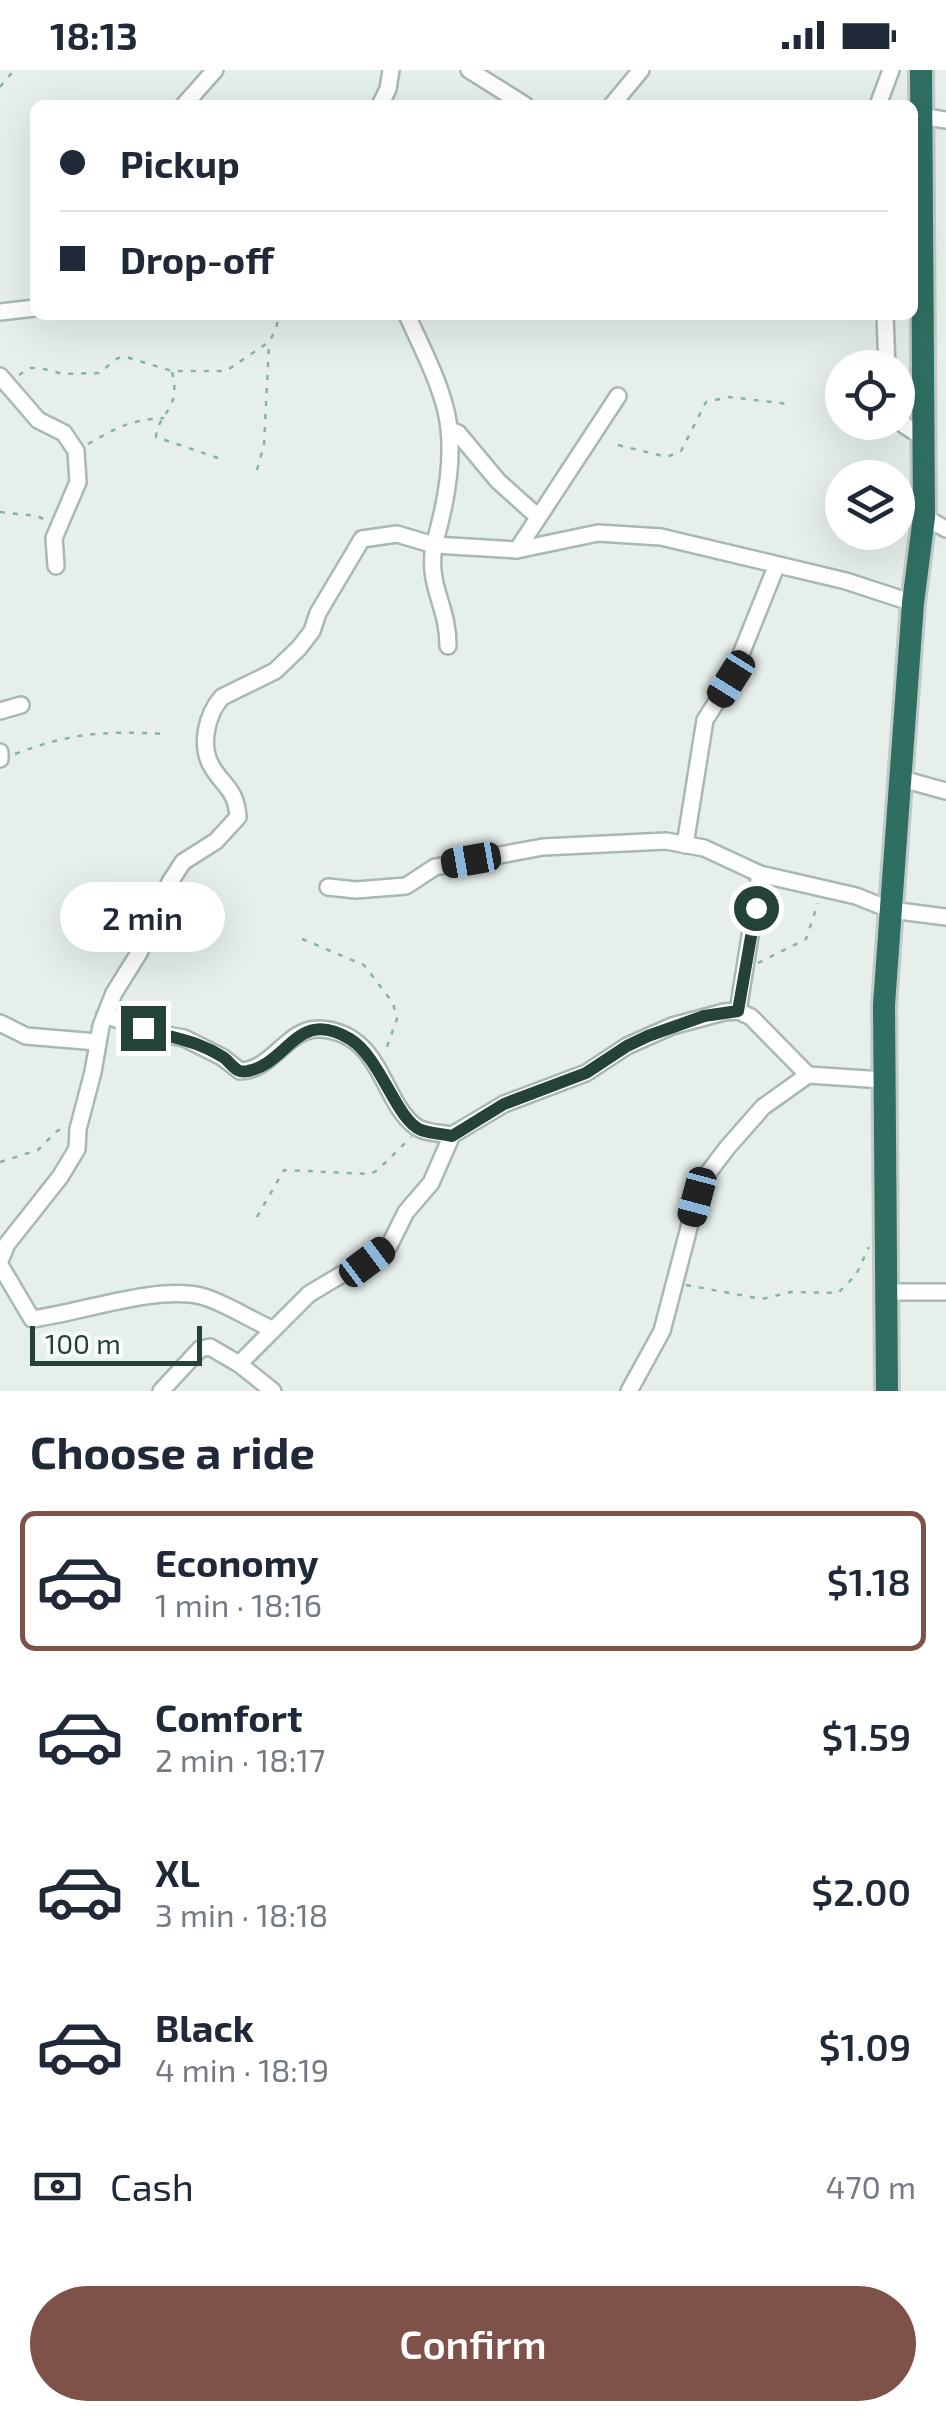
<!DOCTYPE html>
<html lang="en">
<head>
<meta charset="utf-8">
<style>
	:root { --surface:#fff; --page:#f2f2f3; --text:#1f2937; --muted:#747a83; --line:#e0e1e3; --accent:#7f5249 }
	body { margin:0; font-family:"Exo 2",sans-serif; background:var(--page); color:var(--text); height:100vh; display:flex; flex-direction:column; font-size:38px; white-space:nowrap }
	* { box-sizing:border-box; margin:0 }
	p { font-size:32px; color:var(--muted) }
	.icon { flex:none; width:55px; height:55px; fill:none; stroke:currentColor; stroke-width:2; stroke-linecap:round; stroke-linejoin:round }
	.map { position:relative; height:1321px; overflow:hidden }
	.details { display:flex; flex-direction:column; background:var(--surface); flex:1 }
	.details>* { flex:none }
	.top-card { position:absolute; left:30px; top:30px; width:888px; height:220px; border-radius:15px; box-shadow:0 10px 40px #0002; display:grid; align-content:center; height:220px; padding:0 30px; background:var(--surface) }
	.fabs { position:absolute; left:825px; top:280px; display:grid; gap:20px }
	.fabs a { display:grid; place-items:center; width:90px; height:90px; border-radius:50%; background:var(--surface); box-shadow:0 10px 40px #0002; font-size:50px }
	.scale { position:absolute; left:30px; bottom:25px; width:172px; box-sizing:border-box; padding-left:10px; border:5px solid #24423a; border-top:0; font-size:28px; line-height:35px; white-space:nowrap; color:#24423a; -webkit-text-stroke:8px #f7fbf9; paint-order:stroke }
	.end { position:absolute; width:45px; height:45px; margin:-22px; border:12px solid #24423a; background:#fff; box-shadow:0 0 0 5px #fff }
	.from { border-radius:50% }
	.bubble { position:absolute; height:70px; border-radius:35px; background:var(--surface); box-shadow:0 10px 40px #0002; font-size:32px; font-weight:600; line-height:70px; text-align:center }
	.car { position:absolute; width:30px; height:60px; margin:-30px -15px; border-radius:12px; box-shadow:0 0 8px 2px #0007; background:linear-gradient(#222 24%,#8ab4d8 0 40%,#222 0 76%,#8ab4d8 0 86%,#222 0) }
	.top-card b { display:flex; align-items:center; gap:35px; height:95px; font-size:38px }
	.top-card b+b { border-top:2px solid var(--line) }
	.top-card i { width:25px; height:25px; background:var(--text) }
	ul { padding:0; list-style:none }
	li { display:flex; align-items:center; gap:30px; height:140px; margin:0 20px 15px; padding:0 10px; border:5px solid transparent; border-radius:15px }
	li div { flex:1 }
	li b { display:block; font-size:38px }
	li em { font-style:normal; font-weight:600 }
	li.selected { border-color:var(--accent) }
	li>.icon { width:90px; height:90px; stroke-width:1.5 }
	h2 { padding:0 30px; font-size:45px; line-height:120px }
	.pay { display:flex; align-items:center; gap:25px; height:110px; padding:0 30px; font-size:38px }
	.pay p { margin-inline-start:auto }
	.action { display:flex; gap:20px; margin-top:auto; padding:20px 30px }
	.action a { flex:1; height:115px; border-radius:60px; background:var(--accent); color:#fff; font-size:40px; font-weight:600; line-height:115px; text-align:center }
	.status { display:flex; justify-content:space-between; align-items:center; height:70px; padding:0 50px; background:var(--surface); direction:ltr }
	.status svg { height:28px; fill:currentColor }
	.map>svg:first-child { display:block }
	.lines { fill:none; stroke-linecap:round; stroke-linejoin:round }
	.minor-casing { stroke:#a8b8b2; stroke-width:20 }
	.highway-casing { stroke:#c2cac8; stroke-width:28 }
	.path { stroke:#86b3a5; stroke-width:2.5; stroke-dasharray:5 8; stroke-linecap:butt }
	.minor { stroke:#fff; stroke-width:15 }
	.highway { stroke:#2f6f62; stroke-width:22 }
	.route { stroke:#24423a; stroke-width:12 }
</style>
</head>
<body>
<div class="status"><b>18:13</b><svg viewBox="0 0 49 12"><path d="M0 12V9h3v3zM5 12V6h3v6zM10 12V3h3v9zM15 12V0h3v12zM26 1h20v11H26zM47 4h2v5h-2z"/></svg></div>
<div class="map">
<svg width="946" height="1321" viewBox="0 0 946 1321">
	<rect width="100%" height="100%" fill="#e6efeb"/>
	<g class="lines">
		<g class="minor-casing">
			<g id="minor">
				<path d="M469 0 525 35"/>
				<path d="M184 35 215 0"/>
				<path d="M380 35 388 19 391 0"/>
				<path d="M612 35 641 0"/>
				<path d="M878 35 891 0"/>
				<path d="M920 46 946 50"/>
				<path d="M0 242 35 238"/>
				<path d="M885 245 887 298"/>
				<path d="M0 306 38 350 64 363 76 381 78 412 54 468 56 496"/>
				<path d="M898 344 904 355 921 366"/>
				<path d="M450 360 458 363 498 411 537 446"/>
				<path d="M924 447 946 459"/>
				<path d="M517 480 618 326"/>
				<path d="M448 576C448 534 427 518 434 475L517 480 598 463 661 467 846 511 913 533"/>
				<path d="M0 641 21 635"/>
				<path d="M0 682V689"/>
				<path d="M902 709 946 721"/>
				<path d="M685 775 705 650 731 609 776 497"/>
				<path d="M328 817 356 820 406 816 435 797 543 777 666 771 704 778 760 804 856 826 891 840 946 847"/>
				<path d="M738 941 760 804"/>
				<path d="M105 945 155 963 184 968 222 987 240 1001C272 1001 288 957 320 959 382 963 381 1030 415 1056 424 1063 440 1063 452 1065"/>
				<path d="M0 953 26 966 97 972"/>
				<path d="M0 1191 7 1174 60 1107 77 1079 78 1059 93 1002 101 956 114 923 139 883 170 812 183 792 216 771 238 747C236 719 224 717 212 697 199 675 207 644 222 627L275 601 299 578 312 561 318 543 362 469 397 464 434 475C446 434 456 383 446 341 438 308 421 276 407 245"/>
				<path d="M0 1195 32 1249C79 1243 157 1215 201 1226 224 1232 249 1249 272 1259"/>
				<path d="M886 1222H946"/>
				<path d="M239 1294 309 1224 389 1176 406 1142 431 1113 452 1065 504 1034 586 1003 627 976 672 956 724 942 738 941 751 947 808 1005"/>
				<path d="M161 1321 200 1279 210 1277 239 1294 273 1321"/>
				<path d="M629 1321 662 1261 697 1127 708 1103 727 1078 763 1037 808 1005 883 1010"/>
			</g>
		</g>
		<g class="highway-casing">
			<path id="highway" d="M887 1321 884 935 913 533 924 447 921 0"/>
		</g>
		<g class="path">
			<path d="M0 17 14 0"/>
			<path d="M172 302C182 340 158 342 156 367L218 388"/>
			<path d="M19 305 30 298H40L63 304 99 303 118 288 126 287 172 301H226L269 272 276 259 279 245"/>
			<path d="M88 374C118 357 130 350 164 348"/>
			<path d="M618 375 667 387 681 381 706 332 729 327 789 334"/>
			<path d="M257 400 264 375 269 274"/>
			<path d="M0 442 37 446 48 451"/>
			<path d="M15 684C73 662 105 661 166 664"/>
			<path d="M302 869 364 895 393 933 397 949 385 982"/>
			<path d="M758 893 806 869 818 833"/>
			<path d="M0 1092 38 1080 57 1061 66 1057"/>
			<path d="M257 1147 284 1100 370 1104 378 1100 411 1067"/>
			<path d="M686 1215 762 1229 791 1222 838 1223 856 1205 869 1177"/>
		</g>
		<use href="#minor" class="minor"/>
		<use href="#highway" class="highway"/>
	</g>
	<g class="lines">
		<path class="route" d="M143 958C172 969 195 969 223 987 232 993 235 1004 248 1001 289 993 297 937 350 969 381 988 396 1050 421 1060 430 1063 442 1064 452 1066L504 1034 586 1003 627 976 648 966 704 946 738 941 756 838"/>
	</g>
</svg>
<div class="fabs">
<a><svg class="icon" aria-label="locate" viewBox="0 0 24 24"><circle cx="12" cy="12" r="6"/><path d="M12 2v4M12 18v4M2 12h4M18 12h4"/></svg></a>
<a><svg class="icon" aria-label="layers" viewBox="0 0 24 24"><path d="M12 4l9 5-9 5-9-5zM3 14l9 5 9-5"/></svg></a>
</div>
<div class="scale">100 m</div>
<i class="end from" style="left:756px;top:838px"></i>
<i class="end" style="left:143px;top:958px"></i>
<div class="bubble" style="left:60px;top:812px;width:165px">2 min</div>
<i class="car" style="left:731px;top:609px;rotate:212deg"></i>
<i class="car" style="left:471px;top:790px;rotate:260deg"></i>
<i class="car" style="left:697px;top:1127px;rotate:195deg"></i>
<i class="car" style="left:367px;top:1192px;rotate:53deg"></i>
<div class="top-card">
<b><i class="from"></i>Pickup</b>
<b><i></i>Drop-off</b>
</div>
</div>
<section class="details">
<h2>Choose a ride</h2>
<ul>
<li class="selected"><svg class="icon" aria-label="car" viewBox="0 0 24 24"><path d="M5 17H2v-5l4-1 3-4h7l3 4 3 1v5h-3M9 17h6M6 11h13"/><circle cx="7" cy="17" r="2"/><circle cx="17" cy="17" r="2"/></svg><div><b>Economy</b><p>1 min · 18:16</p></div><em>$1.18</em></li>
<li><svg class="icon" aria-label="car" viewBox="0 0 24 24"><path d="M5 17H2v-5l4-1 3-4h7l3 4 3 1v5h-3M9 17h6M6 11h13"/><circle cx="7" cy="17" r="2"/><circle cx="17" cy="17" r="2"/></svg><div><b>Comfort</b><p>2 min · 18:17</p></div><em>$1.59</em></li>
<li><svg class="icon" aria-label="car" viewBox="0 0 24 24"><path d="M5 17H2v-5l4-1 3-4h7l3 4 3 1v5h-3M9 17h6M6 11h13"/><circle cx="7" cy="17" r="2"/><circle cx="17" cy="17" r="2"/></svg><div><b>XL</b><p>3 min · 18:18</p></div><em>$2.00</em></li>
<li><svg class="icon" aria-label="car" viewBox="0 0 24 24"><path d="M5 17H2v-5l4-1 3-4h7l3 4 3 1v5h-3M9 17h6M6 11h13"/><circle cx="7" cy="17" r="2"/><circle cx="17" cy="17" r="2"/></svg><div><b>Black</b><p>4 min · 18:19</p></div><em>$1.09</em></li>
</ul>
<div class="pay"><svg class="icon" aria-label="cash" viewBox="0 0 24 24"><path d="M3 7h18v10H3z"/><circle cx="12" cy="12" r="2"/></svg>Cash<p>470 m</p></div>
<div class="action"><a>Confirm</a></div>
</section>
</body>
</html>
